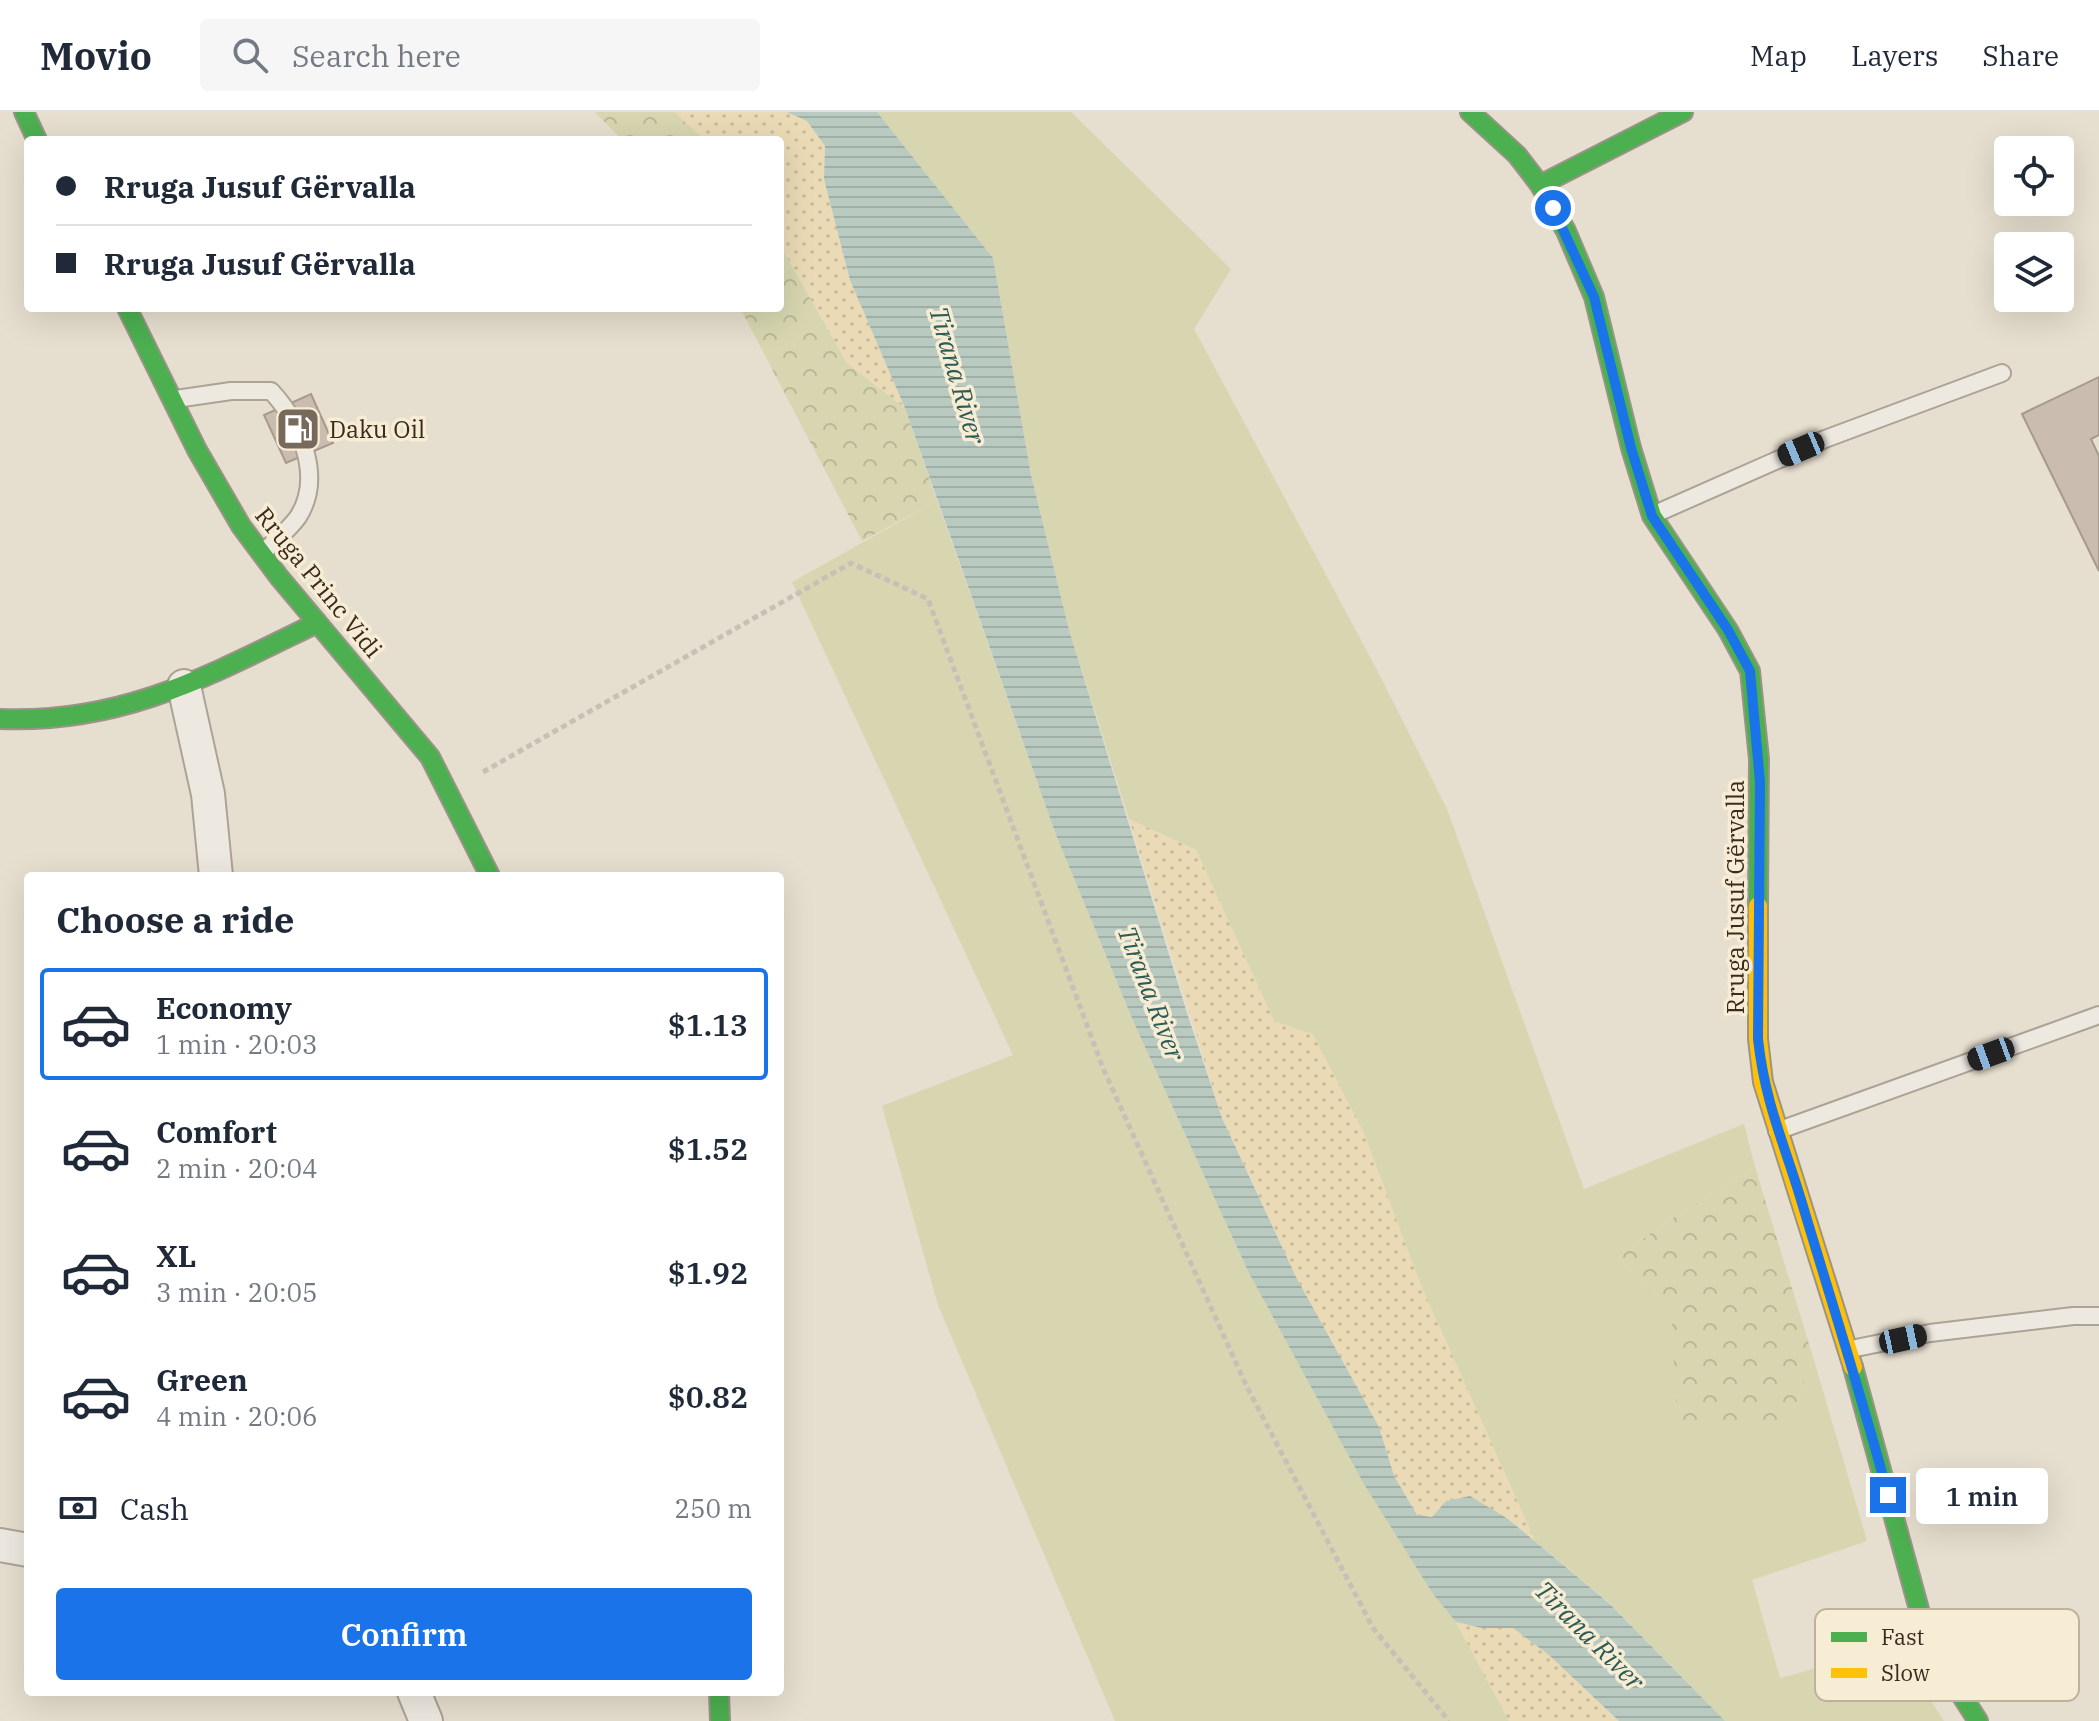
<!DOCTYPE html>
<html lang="en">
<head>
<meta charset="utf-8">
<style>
	:root { --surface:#fff; --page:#f6f6f7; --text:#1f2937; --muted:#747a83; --line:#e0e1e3; --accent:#1a73e8 }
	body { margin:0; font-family:"IBM Plex Serif",serif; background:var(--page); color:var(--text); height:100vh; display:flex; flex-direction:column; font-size:30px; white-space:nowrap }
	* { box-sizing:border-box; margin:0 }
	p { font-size:26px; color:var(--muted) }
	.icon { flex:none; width:44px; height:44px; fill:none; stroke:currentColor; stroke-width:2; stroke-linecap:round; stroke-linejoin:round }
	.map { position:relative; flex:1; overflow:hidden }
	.details { position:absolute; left:24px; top:760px; width:760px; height:824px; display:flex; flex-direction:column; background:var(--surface); border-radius:8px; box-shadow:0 8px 32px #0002 }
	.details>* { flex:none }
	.hud { position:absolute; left:24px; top:24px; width:760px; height:176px; border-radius:8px; box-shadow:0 8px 32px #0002; display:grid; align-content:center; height:176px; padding:0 32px; background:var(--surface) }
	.fabs { position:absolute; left:1994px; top:24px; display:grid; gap:16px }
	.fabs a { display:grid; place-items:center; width:80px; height:80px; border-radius:8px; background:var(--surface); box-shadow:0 8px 32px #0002; font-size:40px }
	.end { position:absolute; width:36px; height:36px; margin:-18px; border:10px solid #1a73e8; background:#fff; box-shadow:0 0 0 4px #fff }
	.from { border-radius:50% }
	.bubble { position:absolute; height:56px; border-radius:8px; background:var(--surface); box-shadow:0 8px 32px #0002; font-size:26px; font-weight:600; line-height:56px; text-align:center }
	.car { position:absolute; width:24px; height:48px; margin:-24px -12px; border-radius:10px; box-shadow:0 0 6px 2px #0007; background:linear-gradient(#222 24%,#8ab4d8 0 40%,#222 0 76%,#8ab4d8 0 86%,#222 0) }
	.hud b { display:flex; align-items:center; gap:28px; height:76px; font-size:30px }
	.hud b+b { border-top:2px solid var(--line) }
	.hud i { width:20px; height:20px; background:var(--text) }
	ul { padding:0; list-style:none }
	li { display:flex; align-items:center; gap:24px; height:112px; margin:0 16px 12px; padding:0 16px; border:4px solid transparent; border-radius:8px }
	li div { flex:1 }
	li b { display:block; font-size:30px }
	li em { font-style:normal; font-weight:600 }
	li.on { border-color:var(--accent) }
	li>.icon { width:72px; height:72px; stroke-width:1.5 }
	h2 { padding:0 32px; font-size:36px; line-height:96px }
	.pay { display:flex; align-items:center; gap:20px; height:88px; padding:0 32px; font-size:30px }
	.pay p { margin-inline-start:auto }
	.action { display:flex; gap:16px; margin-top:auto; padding:16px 32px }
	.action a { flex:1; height:92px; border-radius:8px; background:var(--accent); color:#fff; font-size:32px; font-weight:600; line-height:92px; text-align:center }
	header { display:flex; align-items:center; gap:48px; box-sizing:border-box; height:112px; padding:0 40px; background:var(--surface); border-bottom:2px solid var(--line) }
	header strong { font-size:38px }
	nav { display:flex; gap:44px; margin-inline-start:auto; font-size:28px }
	.search { width:560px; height:72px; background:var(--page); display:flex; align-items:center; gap:20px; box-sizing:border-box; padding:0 28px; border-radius:8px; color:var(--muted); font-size:30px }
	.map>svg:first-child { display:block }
	.green { fill:#d7d6b0 }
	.forest { fill:url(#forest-crowns) }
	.sand { fill:url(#sand-dots) }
	.water { fill:url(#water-rules) }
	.building { fill:#cabcaf; stroke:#a79a8d; stroke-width:2 }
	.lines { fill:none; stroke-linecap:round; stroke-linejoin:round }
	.lane-casing { stroke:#aca397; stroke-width:20 }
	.street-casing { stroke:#aca397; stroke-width:36 }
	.fast-casing { stroke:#9b9387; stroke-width:22 }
	.slow-casing { stroke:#9b9387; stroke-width:22 }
	.path { stroke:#c7c0b7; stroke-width:5; stroke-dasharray:6 4; stroke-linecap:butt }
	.lane { stroke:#eee9e0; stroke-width:16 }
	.street { stroke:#eee9e0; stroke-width:32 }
	.fast { stroke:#4caf50; stroke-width:18 }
	.slow { stroke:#ffc107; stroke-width:18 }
	.route { stroke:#1a73e8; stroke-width:10 }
	.labels { text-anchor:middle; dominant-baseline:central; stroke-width:7; stroke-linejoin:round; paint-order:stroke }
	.poi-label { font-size:24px; fill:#3b2b1e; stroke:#f7ecd4; text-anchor:start }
	.street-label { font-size:24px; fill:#3b2b1e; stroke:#f7ecd4 }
	.water-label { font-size:26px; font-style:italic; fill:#2d5b57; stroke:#f7ecd4 }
	.key { fill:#f7ecd4; stroke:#bfb29d; stroke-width:2 }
	.key-label { font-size:22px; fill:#3b2b1e }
</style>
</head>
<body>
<header>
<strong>Movio</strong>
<div class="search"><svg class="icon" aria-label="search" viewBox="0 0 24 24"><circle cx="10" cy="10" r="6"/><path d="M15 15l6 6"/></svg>Search here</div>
<nav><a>Map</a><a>Layers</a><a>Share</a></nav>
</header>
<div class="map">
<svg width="2099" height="1609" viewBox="0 0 2099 1609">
	<defs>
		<pattern id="forest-crowns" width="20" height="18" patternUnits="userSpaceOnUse" patternTransform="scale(2)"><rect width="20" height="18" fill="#d7d6b0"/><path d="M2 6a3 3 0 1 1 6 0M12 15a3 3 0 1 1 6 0" fill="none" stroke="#b9b897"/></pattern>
		<pattern id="sand-dots" width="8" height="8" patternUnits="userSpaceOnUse" patternTransform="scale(2)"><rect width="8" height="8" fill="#eadab5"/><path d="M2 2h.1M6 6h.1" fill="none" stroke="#cabb9b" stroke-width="1.8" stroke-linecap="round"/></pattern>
		<pattern id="water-rules" width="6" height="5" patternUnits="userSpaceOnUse" patternTransform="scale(2)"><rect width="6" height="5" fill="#b9cbc0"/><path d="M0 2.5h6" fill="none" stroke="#a0aea5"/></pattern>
	</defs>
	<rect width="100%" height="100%" fill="#e6dece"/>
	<g class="green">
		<path d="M877 0H1071L1231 157 1194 217 1377 558 1447 697 1584 1077 1744 1012 1755 1055 1665 1111 1618 1146 1671 1195 1676 1231 1789 1311 1813 1245 1867 1429 1752 1468 1780 1566 1896 1535 1944 1609H1725L1611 1492 1535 1429 1420 1171 1363 1019 1274 909 1196 738 1129 707 1069 518 1031 363 993 146Z"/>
		<path d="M937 389 1056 723 1134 911 1248 1159 1433 1482 1456 1510 1509 1609H1115L938 1193 882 994 1013 943 792 470Z"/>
	</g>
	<g class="forest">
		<path d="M595 0H674L705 28H622Z"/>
		<path d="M780 133 847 251 905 296 937 389 862 429 740 196H780Z"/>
		<path d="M1755 1055 1813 1245 1789 1311 1678 1322 1671 1195 1618 1146 1665 1111Z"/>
	</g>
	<g class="sand">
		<path d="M674 0H787L807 9 825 34 824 67 850 168 905 296 847 251 780 133V28H705Z"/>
		<path d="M1129 707 1196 738 1274 909 1313 922 1363 1019 1420 1171 1535 1429 1508 1407 1446 1389 1432 1405 1417 1403 1394 1364 1379 1315 1296 1165 1222 1005Z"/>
		<path d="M1456 1510 1482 1516H1513L1549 1543 1619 1609H1509Z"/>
	</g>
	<path class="water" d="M787 0H877L993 146 1031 363 1069 518 1188 904 1222 1006 1296 1165 1379 1315 1394 1364 1417 1403 1432 1405 1446 1389 1470 1384 1508 1407 1610 1492 1725 1609H1619L1549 1543 1513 1516H1482L1456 1510 1433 1482 1364 1372 1248 1159 1134 911 1056 723 905 296 850 168 824 67 825 34 807 9Z"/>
	<g class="building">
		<path d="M2099 265V323L2091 327 2099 344V459L2022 302Z"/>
		<path d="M311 282 333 331 286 351 264 303Z"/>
	</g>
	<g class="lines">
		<g class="lane-casing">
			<g id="lane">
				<path d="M176 287 231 279H271C300 310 324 365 298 405 289 418 274 429 263 441"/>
				<path d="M1655 402 1825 327 2002 261"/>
				<path d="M1777 1019 2099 903"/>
				<path d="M1851 1237 1930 1221 2073 1204H2099"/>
			</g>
		</g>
		<g class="street-casing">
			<g id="street">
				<path d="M184 574 208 682 216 764"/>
				<path d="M0 1433 28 1438"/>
				<path d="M414 1580 426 1609"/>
			</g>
		</g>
		<g class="fast-casing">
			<g id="fast">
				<path d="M24 0 37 28"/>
				<path d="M1470 0 1517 43 1540 73 1566 119 1594 185 1631 336 1652 404 1728 518 1750 559 1759 647 1758 794"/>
				<path d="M1540 73 1683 0"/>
				<path d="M127 196 197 338 241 414 279 465 430 645 490 764"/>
				<path d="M0 607C123 612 210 563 317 511"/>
				<path d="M1853 1255 1920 1501 1938 1547 1978 1609"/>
				<path d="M719 1580 720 1609"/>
			</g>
		</g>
		<g class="slow-casing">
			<path id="slow" d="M1758 794V927L1763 970 1853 1255"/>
		</g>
		<path class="path" d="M483 660 851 451 928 487 1103 956 1246 1273 1373 1516 1449 1609"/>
		<use href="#lane" class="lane"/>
		<use href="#street" class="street"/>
		<use href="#fast" class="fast"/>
		<use href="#slow" class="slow"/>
	</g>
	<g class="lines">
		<path class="route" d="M1553 96 1594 185 1631 336 1652 404 1728 518 1750 559 1760 670 1758 927C1765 991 1784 1031 1802 1091 1831 1188 1862 1285 1888 1383"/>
	</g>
	<defs>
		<g id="fuel-square" transform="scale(2.3)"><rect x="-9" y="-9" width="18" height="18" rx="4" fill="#776a5c" stroke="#f7ecd4"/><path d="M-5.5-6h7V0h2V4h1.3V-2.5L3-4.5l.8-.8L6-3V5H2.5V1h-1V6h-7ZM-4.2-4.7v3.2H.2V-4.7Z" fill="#fff"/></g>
	</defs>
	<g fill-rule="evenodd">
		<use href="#fuel-square" x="298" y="317"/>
	</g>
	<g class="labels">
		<g class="poi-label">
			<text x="329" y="317">Daku Oil</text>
		</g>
		<g class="street-label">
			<text transform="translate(319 470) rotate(51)">Rruga Princ Vidi</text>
			<text transform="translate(1735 785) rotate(-90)">Rruga Jusuf Gërvalla</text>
		</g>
		<g class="water-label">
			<text transform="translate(958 263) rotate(74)">Tirana River</text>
			<text transform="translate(1152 881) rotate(69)">Tirana River</text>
			<text transform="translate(1590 1523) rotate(45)">Tirana River</text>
		</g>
	</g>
	<rect x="1815" y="1497" width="264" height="92" rx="12" class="key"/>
	<rect x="1831" y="1520" width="36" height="10" fill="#4caf50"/>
	<rect x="1831" y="1556" width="36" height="10" fill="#ffc107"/>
	<g class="key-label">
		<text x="1881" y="1533">Fast</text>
		<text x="1881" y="1569">Slow</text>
	</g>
</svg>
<div class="fabs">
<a><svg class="icon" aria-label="locate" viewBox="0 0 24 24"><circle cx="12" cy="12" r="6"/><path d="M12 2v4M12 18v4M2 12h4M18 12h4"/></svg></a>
<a><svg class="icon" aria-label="layers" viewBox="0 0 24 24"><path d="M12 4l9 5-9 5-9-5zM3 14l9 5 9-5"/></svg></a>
</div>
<i class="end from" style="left:1553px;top:96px"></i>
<i class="end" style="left:1888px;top:1383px"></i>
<div class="bubble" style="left:1916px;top:1356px;width:132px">1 min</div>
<i class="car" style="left:1801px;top:337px;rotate:247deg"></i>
<i class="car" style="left:1991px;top:942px;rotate:250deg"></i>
<i class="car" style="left:1903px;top:1227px;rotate:78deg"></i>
<div class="hud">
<b><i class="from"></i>Rruga Jusuf Gërvalla</b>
<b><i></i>Rruga Jusuf Gërvalla</b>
</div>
<section class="details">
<h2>Choose a ride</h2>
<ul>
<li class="on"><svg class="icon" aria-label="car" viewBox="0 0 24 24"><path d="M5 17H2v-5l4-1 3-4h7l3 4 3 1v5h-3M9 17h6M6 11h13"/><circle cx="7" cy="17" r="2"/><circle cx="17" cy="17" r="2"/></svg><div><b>Economy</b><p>1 min · 20:03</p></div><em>$1.13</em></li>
<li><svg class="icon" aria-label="car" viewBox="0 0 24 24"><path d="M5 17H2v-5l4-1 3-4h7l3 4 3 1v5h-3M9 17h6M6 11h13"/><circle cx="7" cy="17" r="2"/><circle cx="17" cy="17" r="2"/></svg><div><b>Comfort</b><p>2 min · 20:04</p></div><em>$1.52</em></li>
<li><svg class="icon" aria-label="car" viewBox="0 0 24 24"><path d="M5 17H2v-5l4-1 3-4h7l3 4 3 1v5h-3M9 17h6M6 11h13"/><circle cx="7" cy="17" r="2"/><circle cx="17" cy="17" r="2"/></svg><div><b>XL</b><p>3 min · 20:05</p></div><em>$1.92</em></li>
<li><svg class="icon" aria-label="car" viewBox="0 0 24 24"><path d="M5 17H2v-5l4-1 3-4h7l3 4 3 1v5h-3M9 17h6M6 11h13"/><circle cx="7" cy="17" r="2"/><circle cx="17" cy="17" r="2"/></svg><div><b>Green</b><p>4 min · 20:06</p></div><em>$0.82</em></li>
</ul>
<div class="pay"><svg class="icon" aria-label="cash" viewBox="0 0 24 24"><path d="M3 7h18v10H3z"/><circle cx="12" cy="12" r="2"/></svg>Cash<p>250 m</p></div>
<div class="action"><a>Confirm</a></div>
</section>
</div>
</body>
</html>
